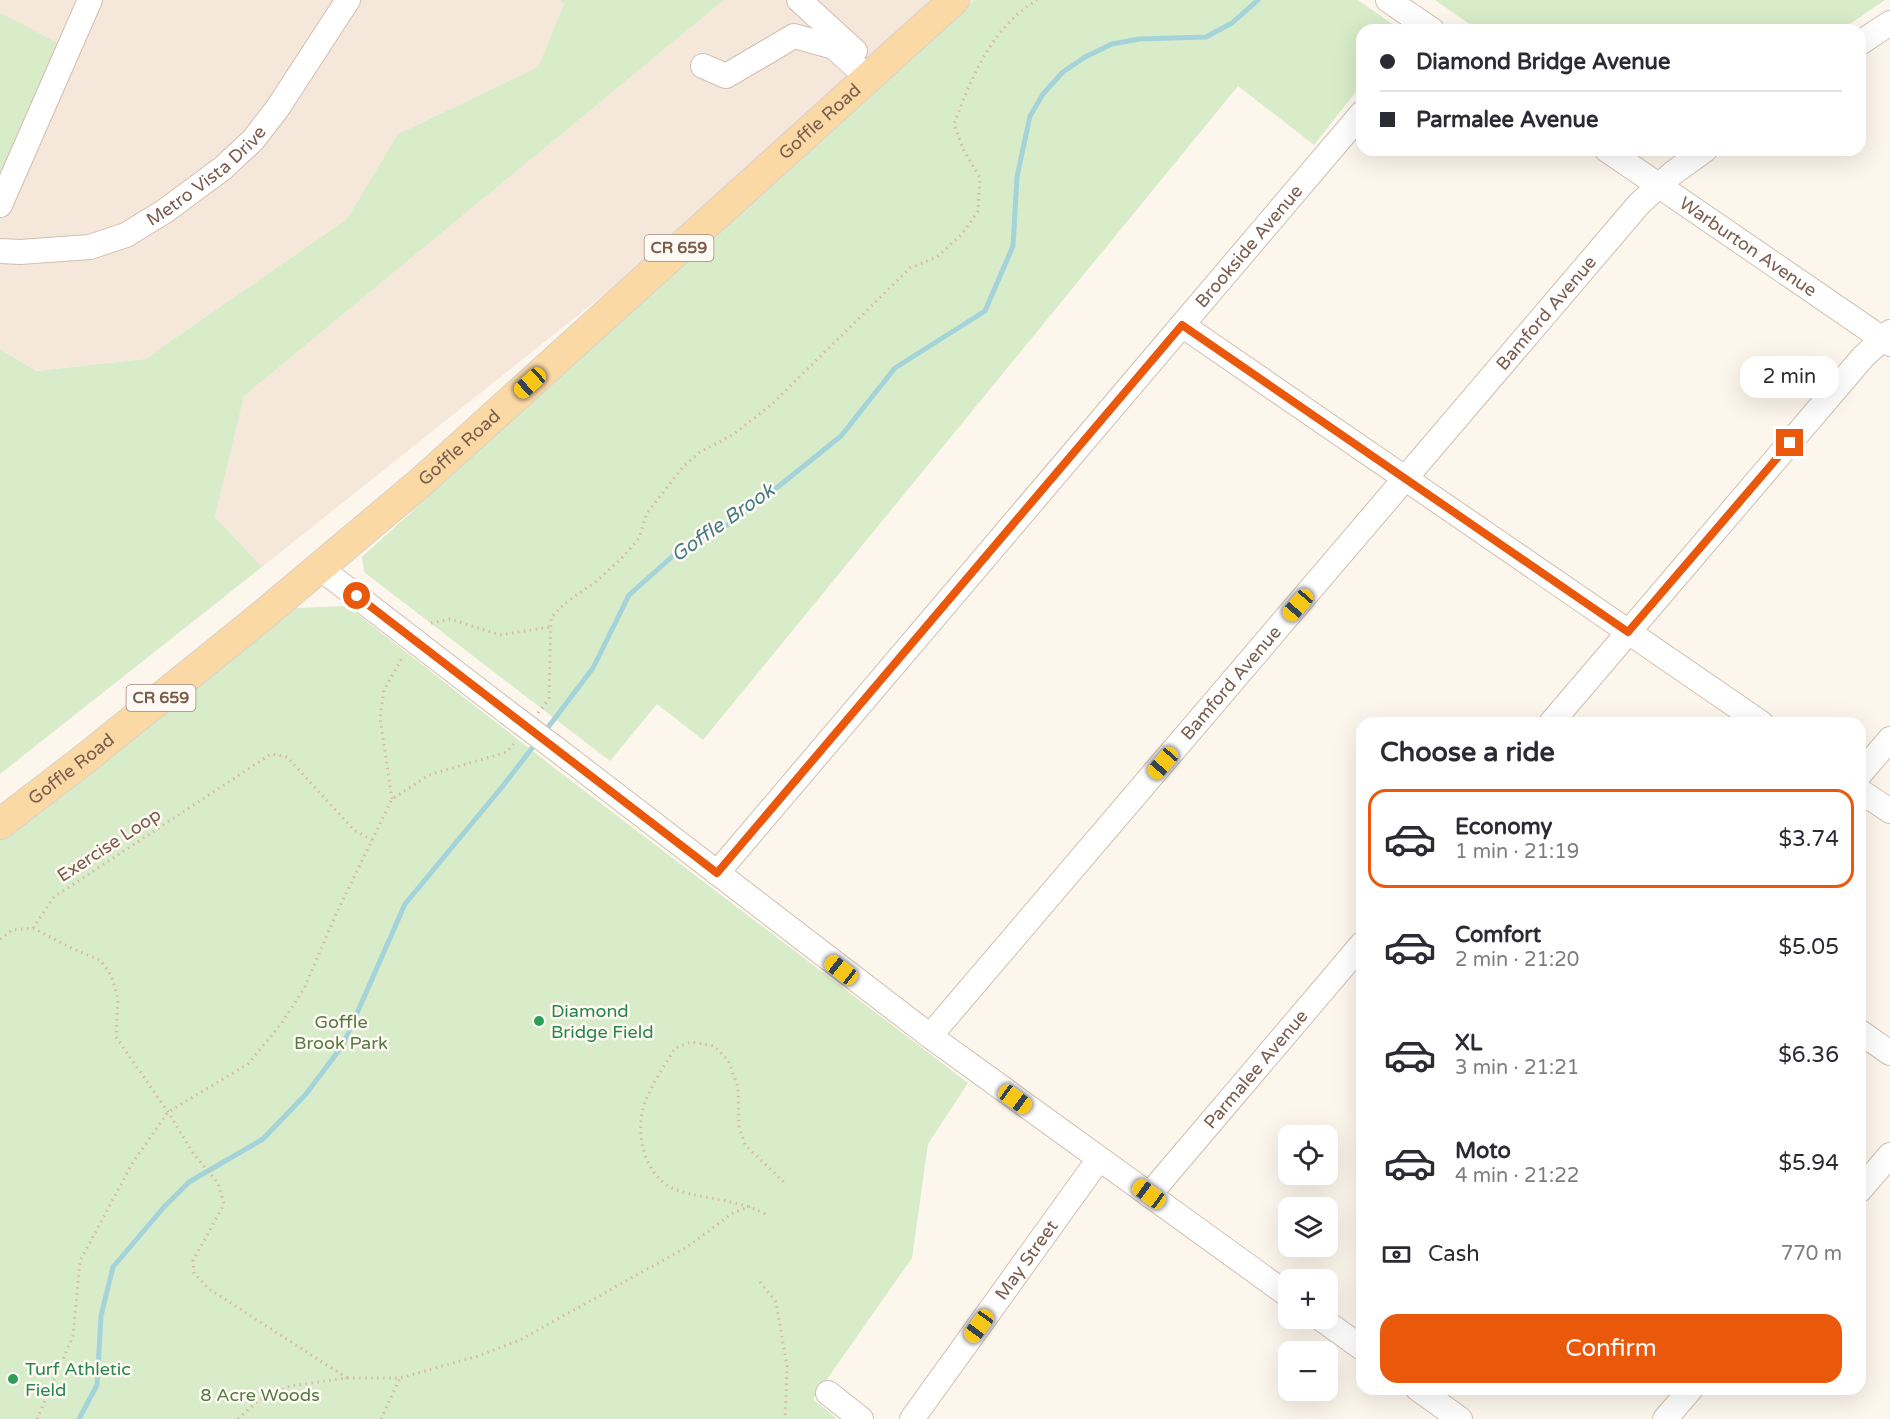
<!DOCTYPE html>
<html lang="en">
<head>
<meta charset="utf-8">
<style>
	:root { --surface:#fff; --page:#f2f2f3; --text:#2b2b33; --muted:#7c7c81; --line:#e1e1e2; --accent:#ea580c }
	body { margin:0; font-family:"Varela Round",sans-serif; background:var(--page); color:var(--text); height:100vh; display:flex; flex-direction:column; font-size:22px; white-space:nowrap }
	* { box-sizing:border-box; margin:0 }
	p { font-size:20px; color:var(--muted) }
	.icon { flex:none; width:33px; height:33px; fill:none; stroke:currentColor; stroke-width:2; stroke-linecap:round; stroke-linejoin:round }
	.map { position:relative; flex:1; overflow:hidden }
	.details { position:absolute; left:1356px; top:717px; width:510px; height:678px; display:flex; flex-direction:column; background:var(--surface); border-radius:18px; box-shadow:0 6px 24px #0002 }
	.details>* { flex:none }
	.top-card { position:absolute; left:1356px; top:24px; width:510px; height:132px; border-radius:18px; box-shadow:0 6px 24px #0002; display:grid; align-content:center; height:132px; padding:0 24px; background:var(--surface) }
	.tools { position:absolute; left:1278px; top:1125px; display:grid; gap:12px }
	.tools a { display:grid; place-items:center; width:60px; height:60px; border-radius:12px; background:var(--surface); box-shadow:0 6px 24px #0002; font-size:30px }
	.end { position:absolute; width:27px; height:27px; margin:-14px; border:8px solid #ea580c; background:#fff; box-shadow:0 0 0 3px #fff }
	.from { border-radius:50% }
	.bubble { position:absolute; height:42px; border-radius:18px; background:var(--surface); box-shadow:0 6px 24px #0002; font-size:20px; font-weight:600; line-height:42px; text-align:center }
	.car { position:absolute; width:18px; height:36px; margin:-18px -9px; border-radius:8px; box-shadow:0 0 4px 2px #0007; background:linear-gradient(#f5c518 24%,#345 0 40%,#f5c518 0 76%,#345 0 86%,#f5c518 0) }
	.top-card b { display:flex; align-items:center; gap:21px; height:57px; font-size:22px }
	.top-card b+b { border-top:2px solid var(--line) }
	.top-card i { width:15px; height:15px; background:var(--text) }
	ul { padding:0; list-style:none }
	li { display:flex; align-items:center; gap:18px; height:99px; margin:0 12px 9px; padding:0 12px; border:3px solid transparent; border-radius:18px }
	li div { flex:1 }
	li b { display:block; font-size:22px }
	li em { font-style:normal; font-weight:600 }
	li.current { border-color:var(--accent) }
	li>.icon { width:54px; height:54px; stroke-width:1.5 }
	h2 { padding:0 24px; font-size:27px; line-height:72px }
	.pay { display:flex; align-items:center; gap:15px; height:66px; padding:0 24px; font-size:22px }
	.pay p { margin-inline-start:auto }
	.action { display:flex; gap:12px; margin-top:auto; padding:12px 24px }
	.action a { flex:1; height:69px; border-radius:18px; background:var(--accent); color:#fff; font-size:24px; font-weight:600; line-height:69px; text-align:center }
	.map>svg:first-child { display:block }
	.residential { fill:#f5e8da }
	.green { fill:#d8ecc9 }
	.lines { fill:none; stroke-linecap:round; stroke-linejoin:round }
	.stream { stroke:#a5d3da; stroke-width:5 }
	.minor-casing { stroke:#d1beb0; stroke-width:26 }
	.major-casing { stroke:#dad1cd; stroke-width:32 }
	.path { stroke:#d9b8a5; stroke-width:3; stroke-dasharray:1.5 4.5; stroke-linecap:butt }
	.minor { stroke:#fff; stroke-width:24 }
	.major { stroke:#fbd9a5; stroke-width:30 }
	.minor-bridge-casing { stroke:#d1beb0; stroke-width:26; stroke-linecap:butt }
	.minor-bridge { stroke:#fff; stroke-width:24 }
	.route { stroke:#ea580c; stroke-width:8 }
	.leisure-dot { fill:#2e9e5b; stroke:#fffaf3; stroke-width:2 }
	.labels { text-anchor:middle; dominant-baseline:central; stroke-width:5; stroke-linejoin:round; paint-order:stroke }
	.shield { fill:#fffaf3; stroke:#a28b7f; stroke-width:1.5 }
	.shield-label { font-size:16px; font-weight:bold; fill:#7a5c4d }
	.street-label { font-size:18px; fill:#7a5c4d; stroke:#fffaf3 }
	.leisure-label { font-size:18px; fill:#27864d; stroke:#fffaf3; text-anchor:start }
	.park-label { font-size:18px; fill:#537a41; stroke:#fffaf3 }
	.water-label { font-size:20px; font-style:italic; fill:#437c86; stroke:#fffaf3 }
</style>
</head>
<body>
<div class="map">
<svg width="1890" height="1419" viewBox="0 0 1890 1419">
	<rect width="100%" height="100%" fill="#fdf6ec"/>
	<g class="residential">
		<path d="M0 0H560L564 4 538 67 398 134 347 219 145 359 36 371 0 349Z"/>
		<path d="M724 0H974L262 567 215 517 244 396Z"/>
	</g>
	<g class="green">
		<path d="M560 0H724L244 396 215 517 262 567 0 774V349L36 371 145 359 347 219 398 134 538 67 564 4Z"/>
		<path d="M974 0H1358L1401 30H1362V84L1314 145 1238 86 703 740 657 704 610 761 364 572 362 557Z"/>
		<path d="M1435 0H1885L1841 30H1478Z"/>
		<path d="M0 13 68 48 0 199Z"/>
		<path d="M347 606 557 770 968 1083 928 1144 912 1258 813 1399 837 1419H0V836L296 608Z"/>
	</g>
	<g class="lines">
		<g class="stream">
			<path d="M543 734 593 668 629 595 684 546 726 526 779 486 841 436 895 368 985 311 1013 246 1017 177 1030 116 1043 94 1063 72 1085 57 1112 44 1139 39 1206 37 1232 23 1258 0"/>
			<path d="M79 1419 97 1385 101 1316 113 1267 164 1207 189 1182 263 1139 306 1094 343 1045 405 904 502 787 536 743"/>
		</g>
		<g class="minor-casing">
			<g id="minor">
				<path d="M799 0 855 51"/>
				<path d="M1388 0 1432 30"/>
				<path d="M1860 43 1890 23"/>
				<path d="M703 66 726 76 794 36 834 47 867 77"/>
				<path id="s1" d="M1607 150 1890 344"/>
				<path d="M0 205 90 0"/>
				<path id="s2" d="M0 251 20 252 90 247 126 235 165 211 223 168 253 140 277 109 348 0"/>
				<path d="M1182 325 1761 723"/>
				<path d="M320 568 507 712"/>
				<path d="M1551 723 1863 357 1890 332"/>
				<path d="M564 755 930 1036 1288 1295"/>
				<path d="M1860 774 1890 739"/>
				<path d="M1860 791 1890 811"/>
				<path id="s3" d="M717 873 1362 113"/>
				<path d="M1860 1032 1890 1053"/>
				<path id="s4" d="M930 1036 1639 204 1673 173 1705 150"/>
				<path d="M1860 1190 1890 1155"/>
				<path id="s5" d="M1149 1195 1362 944"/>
				<path d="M1320 1318 1362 1348"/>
				<path d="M1418 1389 1460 1419"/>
				<path d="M828 1393 861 1419"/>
				<path id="s6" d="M912 1419 1099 1159"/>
				<path d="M1665 1419 1691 1389"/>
			</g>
		</g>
		<g class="major-casing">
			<g id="major">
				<path id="s7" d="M0 824 86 758 262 616 420 483 954 0"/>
			</g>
		</g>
		<g class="path">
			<path d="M431 623 450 619 500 635 550 627"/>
			<path d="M538 713 549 699 551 618 564 604 598 580 624 556 639 538 647 513 683 467 700 452 734 434 772 404 910 268 937 257 962 234 978 211 980 178 963 149 954 124C972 76 992 27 1037 0"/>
			<path d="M392 799 380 718 384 690 403 656"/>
			<path d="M33 928 73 949 100 960 111 975 118 999 116 1037 168 1112 193 1153 218 1183 224 1204 193 1261 194 1273 209 1289 347 1378"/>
			<path d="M33 928 54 897 271 754 287 757 354 830 372 840"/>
			<path d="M0 939 12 930 33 928"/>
			<path d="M765 1214C738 1199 706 1200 677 1190 644 1179 633 1130 646 1100 653 1082 665 1065 675 1048L691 1042 714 1046 728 1060 738 1087 739 1126 745 1145 786 1184"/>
			<path d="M760 1282 776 1302 787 1366 785 1419"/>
			<path d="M37 1419 73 1336 80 1261 133 1162 168 1112 248 1064 281 1024 304 989 336 914 392 799 429 775 507 752 515 742"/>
			<path d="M238 1419 259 1400 290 1386 347 1378H400L478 1356 520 1340 687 1247 733 1213 751 1206"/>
			<path d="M381 1419 400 1378"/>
		</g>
		<use href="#minor" class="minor"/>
		<use href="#major" class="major"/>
		<g class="minor-bridge-casing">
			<path id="minor-bridge" d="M507 712 564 755"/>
		</g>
		<use href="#minor-bridge" class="minor-bridge"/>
	</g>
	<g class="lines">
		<path class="route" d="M357 596 717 873 1182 325 1628 632 1790 443"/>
	</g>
	<g class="leisure-dot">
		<circle cx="539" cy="1021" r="6"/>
		<circle cx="13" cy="1379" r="6"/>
	</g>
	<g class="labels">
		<g class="shield">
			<rect x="644.5" y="235" width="69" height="26" rx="4.5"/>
			<rect x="126.5" y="685" width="69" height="26" rx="4.5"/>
		</g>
		<g class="shield-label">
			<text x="679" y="248">CR 659</text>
			<text x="161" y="698">CR 659</text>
		</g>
		<g class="street-label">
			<text stroke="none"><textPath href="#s7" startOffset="1080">Goffle Road</textPath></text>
			<text stroke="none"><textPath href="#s2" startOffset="228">Metro Vista Drive</textPath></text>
			<text stroke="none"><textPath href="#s3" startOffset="822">Brookside Avenue</textPath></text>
			<text stroke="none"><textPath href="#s1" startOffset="171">Warburton Avenue</textPath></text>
			<text stroke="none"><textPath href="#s4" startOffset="950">Bamford Avenue</textPath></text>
			<text stroke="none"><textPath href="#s7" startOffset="594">Goffle Road</textPath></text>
			<text stroke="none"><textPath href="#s4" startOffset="464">Bamford Avenue</textPath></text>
			<text stroke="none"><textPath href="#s7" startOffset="90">Goffle Road</textPath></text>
			<text transform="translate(109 845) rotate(-33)">Exercise Loop</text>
			<text stroke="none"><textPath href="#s5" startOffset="165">Parmalee Avenue</textPath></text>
			<text stroke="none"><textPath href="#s6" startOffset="196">May Street</textPath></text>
		</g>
		<g class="leisure-label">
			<text x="551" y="1011">Diamond<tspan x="551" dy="21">Bridge Field</tspan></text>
			<text x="25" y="1369">Turf Athletic<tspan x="25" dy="21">Field</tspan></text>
		</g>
		<g class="park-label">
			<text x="341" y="1022">Goffle<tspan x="341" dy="21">Brook Park</tspan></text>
			<text x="260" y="1395">8 Acre Woods</text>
		</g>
		<g class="water-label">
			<text transform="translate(723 523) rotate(-35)">Goffle Brook</text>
		</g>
	</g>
</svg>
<div class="tools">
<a><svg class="icon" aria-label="locate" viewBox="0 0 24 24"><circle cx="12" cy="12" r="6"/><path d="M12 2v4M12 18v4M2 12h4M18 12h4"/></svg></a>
<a><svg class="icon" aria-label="layers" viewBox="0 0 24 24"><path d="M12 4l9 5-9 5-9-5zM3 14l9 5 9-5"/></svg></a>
<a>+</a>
<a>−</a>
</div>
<i class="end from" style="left:357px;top:596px"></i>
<i class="end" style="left:1790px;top:443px"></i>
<div class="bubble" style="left:1740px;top:356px;width:99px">2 min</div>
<i class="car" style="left:530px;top:383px;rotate:228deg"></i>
<i class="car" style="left:1298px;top:605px;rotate:221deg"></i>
<i class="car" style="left:1163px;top:763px;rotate:221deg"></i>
<i class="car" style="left:841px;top:970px;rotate:308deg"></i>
<i class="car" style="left:1015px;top:1099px;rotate:126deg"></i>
<i class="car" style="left:1149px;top:1194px;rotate:306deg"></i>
<i class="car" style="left:979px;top:1326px;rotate:216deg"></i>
<div class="top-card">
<b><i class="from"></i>Diamond Bridge Avenue</b>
<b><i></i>Parmalee Avenue</b>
</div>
<section class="details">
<h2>Choose a ride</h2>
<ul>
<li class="current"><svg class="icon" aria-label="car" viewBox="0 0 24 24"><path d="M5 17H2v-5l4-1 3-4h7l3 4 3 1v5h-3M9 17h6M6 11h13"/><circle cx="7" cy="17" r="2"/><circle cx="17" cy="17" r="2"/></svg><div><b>Economy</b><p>1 min · 21:19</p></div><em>$3.74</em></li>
<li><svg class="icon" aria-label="car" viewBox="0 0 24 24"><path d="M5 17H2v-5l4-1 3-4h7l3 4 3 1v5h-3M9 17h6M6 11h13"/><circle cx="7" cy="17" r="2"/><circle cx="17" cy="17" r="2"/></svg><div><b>Comfort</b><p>2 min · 21:20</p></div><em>$5.05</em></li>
<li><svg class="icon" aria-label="car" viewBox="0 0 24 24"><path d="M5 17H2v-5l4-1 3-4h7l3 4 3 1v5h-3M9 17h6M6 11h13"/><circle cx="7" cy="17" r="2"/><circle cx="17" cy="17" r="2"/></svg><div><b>XL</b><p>3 min · 21:21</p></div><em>$6.36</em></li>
<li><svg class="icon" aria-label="car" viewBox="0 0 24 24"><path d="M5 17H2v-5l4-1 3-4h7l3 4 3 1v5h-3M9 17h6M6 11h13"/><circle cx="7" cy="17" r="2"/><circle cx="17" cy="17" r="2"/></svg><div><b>Moto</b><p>4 min · 21:22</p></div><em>$5.94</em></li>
</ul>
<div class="pay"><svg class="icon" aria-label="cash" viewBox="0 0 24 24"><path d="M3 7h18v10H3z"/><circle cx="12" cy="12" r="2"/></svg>Cash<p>770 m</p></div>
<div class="action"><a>Confirm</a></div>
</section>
</div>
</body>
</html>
